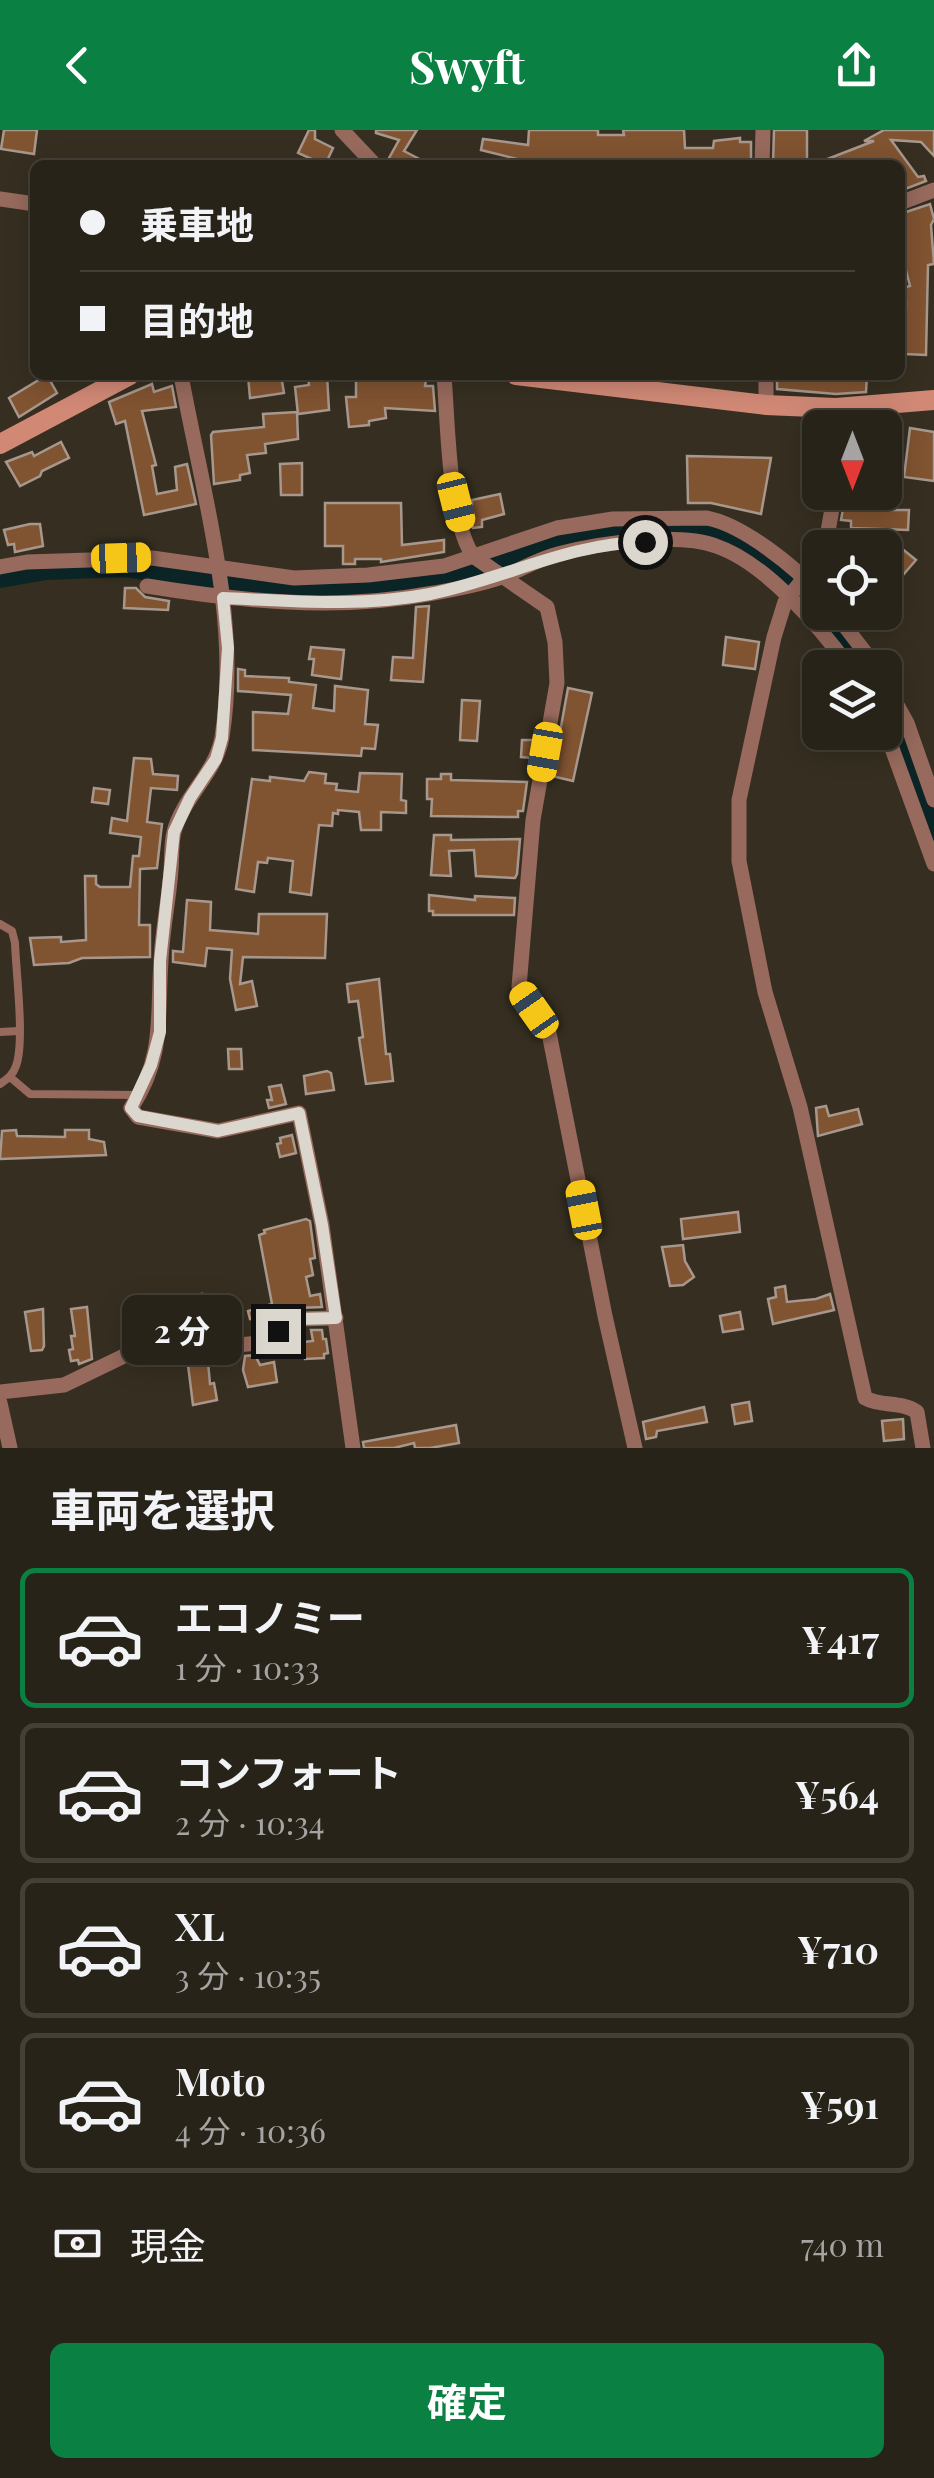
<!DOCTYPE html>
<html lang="ja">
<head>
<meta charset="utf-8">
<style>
	:root { --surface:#282319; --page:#342f26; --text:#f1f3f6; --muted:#a5a4a2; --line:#444038; --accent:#0b8043 }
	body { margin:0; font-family:"Playfair Display","Noto Sans JP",serif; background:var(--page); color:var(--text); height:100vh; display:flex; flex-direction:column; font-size:38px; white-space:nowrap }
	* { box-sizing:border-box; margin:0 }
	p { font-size:32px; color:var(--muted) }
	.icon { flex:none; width:55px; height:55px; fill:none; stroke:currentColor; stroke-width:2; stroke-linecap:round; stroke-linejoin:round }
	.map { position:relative; height:1318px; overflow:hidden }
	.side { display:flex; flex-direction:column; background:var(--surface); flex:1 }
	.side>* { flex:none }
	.guide { position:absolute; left:30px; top:30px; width:875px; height:220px; border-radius:15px; box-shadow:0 5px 25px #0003,0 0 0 2px var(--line); display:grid; align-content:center; height:220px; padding:0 50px; background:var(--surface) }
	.needle { width:65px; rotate:180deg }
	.buttons { position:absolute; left:802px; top:280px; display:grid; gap:20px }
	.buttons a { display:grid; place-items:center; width:100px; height:100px; border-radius:15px; background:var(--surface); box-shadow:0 5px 25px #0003,0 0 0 2px var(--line); font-size:50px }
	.end { position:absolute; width:45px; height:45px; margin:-22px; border:12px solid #dcd7ce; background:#111; box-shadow:0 0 0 5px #111 }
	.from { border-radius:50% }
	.bubble { position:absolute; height:70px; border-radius:15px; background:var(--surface); box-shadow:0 5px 25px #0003,0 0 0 2px var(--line); font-size:32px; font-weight:700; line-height:70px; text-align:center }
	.car { position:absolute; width:30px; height:60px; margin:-30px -15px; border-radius:12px; box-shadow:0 0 8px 2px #0007; background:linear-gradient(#f5c518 24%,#345 0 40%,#f5c518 0 76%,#345 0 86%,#f5c518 0) }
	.guide b { display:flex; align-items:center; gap:35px; height:95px; font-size:38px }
	.guide b+b { border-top:2px solid var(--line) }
	.guide i { width:25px; height:25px; background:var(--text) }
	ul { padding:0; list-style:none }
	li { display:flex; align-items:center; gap:30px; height:140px; margin:0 20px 15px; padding:0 30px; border:5px solid var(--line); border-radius:15px }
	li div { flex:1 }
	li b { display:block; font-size:38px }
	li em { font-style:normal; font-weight:700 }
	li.on { border-color:var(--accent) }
	li>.icon { width:90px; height:90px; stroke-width:1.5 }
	h2 { padding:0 50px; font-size:45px; line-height:120px }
	.pay { display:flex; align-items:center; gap:25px; height:110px; padding:0 50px; font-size:38px }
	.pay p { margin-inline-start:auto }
	.primary-button { display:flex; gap:20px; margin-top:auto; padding:20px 50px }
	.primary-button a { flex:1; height:115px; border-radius:15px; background:var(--accent); color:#fff; font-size:40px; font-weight:700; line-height:115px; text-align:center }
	header { display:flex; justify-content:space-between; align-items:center; height:130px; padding:0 50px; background:var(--accent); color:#fff; font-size:45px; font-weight:700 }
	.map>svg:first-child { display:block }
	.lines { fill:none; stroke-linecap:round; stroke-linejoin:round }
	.river { stroke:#0b2426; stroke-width:22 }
	.building { fill:#805331; stroke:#a8978c; stroke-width:2.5 }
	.lane { stroke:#976a5d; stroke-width:8 }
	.street { stroke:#976a5d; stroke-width:15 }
	.secondary { stroke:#d18976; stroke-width:20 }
	.route { stroke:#dcd7ce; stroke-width:12 }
</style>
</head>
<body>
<header><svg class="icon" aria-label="back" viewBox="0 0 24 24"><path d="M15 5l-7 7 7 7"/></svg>Swyft<svg class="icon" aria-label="share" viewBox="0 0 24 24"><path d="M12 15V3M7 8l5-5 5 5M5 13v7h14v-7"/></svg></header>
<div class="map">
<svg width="934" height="1318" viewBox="0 0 934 1318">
	<rect width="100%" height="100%" fill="#362f21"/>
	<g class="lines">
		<g class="river">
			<path d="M0 447 46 439 126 436 237 456 288 461 384 456 448 449 477 442 550 413 586 406 706 401C764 409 828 493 862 538"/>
			<path d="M885 571 934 699"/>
		</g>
	</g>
	<g class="building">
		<path d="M4 0H37L34 24 1 19Z"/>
		<path d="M309 0H315V9L333 18 325 35 298 23Z"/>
		<path d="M376 0H417L404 21 431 35H401L389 28 399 10 376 3Z"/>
		<path d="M529 0H598V5H624L623 0H684L685 18H713L714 11 740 8V12H751V35H521V30L481 20 483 9 528 15Z"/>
		<path d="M774 0H807V35H773Z"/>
		<path d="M884 0H934V26L921 12 891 10 918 47 924 46 926 51 900 61V35H812L874 11H864Z"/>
		<path d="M930 74 934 89 931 95 934 134 928 135 926 225 905 224 906 172 900 174V159L910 156 902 125H905L900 108V84Z"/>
		<path d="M47 245 57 263 19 287 9 268Z"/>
		<path d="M253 245H281L284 263 250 268 248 246Z"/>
		<path d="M327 245 329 280 298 284 295 257 309 255 308 247Z"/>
		<path d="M356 245H427L425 256H433L435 281 385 278 386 288 369 291V295L349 297 346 267H356Z"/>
		<path d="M777 245H867L866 262 836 264 777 259Z"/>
		<path d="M152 254 154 262 172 256 176 277 142 281 156 335 152 336 157 364 177 360 175 337 187 334 196 374 144 385 125 291 116 294 109 272Z"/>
		<path d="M297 282 298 309 265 314 266 323 247 325 250 343 240 345V350L214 354 211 305 213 302 264 297 263 284Z"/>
		<path d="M910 298 934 302V351L904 347Z"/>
		<path d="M61 312 69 328 42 341 40 346 20 356 6 332 32 322 34 326Z"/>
		<path d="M687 326 771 328 761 384 711 373H688Z"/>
		<path d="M302 333V365H281L280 334Z"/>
		<path d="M500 364 504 384 482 390V397L473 398 467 375 472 374V370Z"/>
		<path d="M325 373H401L402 415 444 410V422L381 432V429H355V434H343V416H325Z"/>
		<path d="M859 377H869V380H909L908 400 851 398V391L841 390 843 379Z"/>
		<path d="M30 394H40L43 416 15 422 14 414 8 415 4 400Z"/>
		<path d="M885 405 916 430 885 466Z"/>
		<path d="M125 458H136L145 467 169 471 168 480 124 478Z"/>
		<path d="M429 476 423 552 391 550 393 527 413 528 416 477Z"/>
		<path d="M726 507 759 512 755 539 723 535Z"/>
		<path d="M311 517 344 520 341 549 312 545 314 529H309Z"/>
		<path d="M238 539 245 540V546L289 548V552L316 555 313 578 334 581 335 556 368 560 365 594 378 595 375 619 362 618 361 626 253 620V582L288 584 291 565 238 561Z"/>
		<path d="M568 558 592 563 573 651 552 646Z"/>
		<path d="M462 570 480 571 477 611 460 610Z"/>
		<path d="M522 610H536L532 628 521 627Z"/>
		<path d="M134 628 151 629 153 644 178 646 177 660 151 658 147 692 162 694 157 738 140 739 139 795H150V827L82 828 69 833 34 835 30 808 61 807V812L86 810 85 746H96V754L100 757H130L133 726H139L141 707 110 703 112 688 127 691Z"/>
		<path d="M309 642 326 644 325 653 337 654 336 660 358 662 360 643 402 644 401 670 406 671V683L381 682V700H361L359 682 338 680V684L333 683 332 696 319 695 311 765 290 762 293 731 268 728 267 733 258 732 254 762 236 759 252 649 270 651V647L304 651Z"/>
		<path d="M441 644H451V650L527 652 523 681H518V687L431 686 432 669H427V649H441Z"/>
		<path d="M94 658 110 660 108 674 92 672Z"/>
		<path d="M434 705H451V710L520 709 517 744 515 748 476 746 474 720 449 721 451 746 431 745Z"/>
		<path d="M429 765 475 770V766L515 768 514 785H433V781H429Z"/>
		<path d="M187 770 211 772 210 800 258 804 259 784H327L325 828 243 827 240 854 252 851 257 876 236 880 230 849 232 820 207 818 205 836 173 832V821L183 822Z"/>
		<path d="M379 849 386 924H390L393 951 366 954 359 908 363 907 358 871 349 872 347 854Z"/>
		<path d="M228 919H241L242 939H229Z"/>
		<path d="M327 941 331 943 334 960 306 964 304 946Z"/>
		<path d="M281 955 286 974 269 978 267 970H272L269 957Z"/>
		<path d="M826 976 829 986 858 979 862 994 818 1006 816 978Z"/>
		<path d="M16 1000 17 1006 65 1007V1000H89V1009L104 1012 106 1025 0 1029 2 1001Z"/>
		<path d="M292 1005 296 1023 280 1027 277 1014 281 1013 280 1008Z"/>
		<path d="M738 1082 740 1102 683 1109 681 1089Z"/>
		<path d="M306 1089 310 1091 315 1128 310 1129 313 1145 306 1147 310 1166 320 1164 322 1177 296 1178 275 1189 274 1184 250 1189 248 1181 272 1174 259 1105 265 1103 264 1100Z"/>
		<path d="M683 1115 685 1131 694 1147 683 1155 670 1156 662 1117Z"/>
		<path d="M785 1156 787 1172 816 1169 830 1164 834 1180 773 1194 768 1169 776 1167 775 1158Z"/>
		<path d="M202 1164 209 1206 194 1208 192 1193 188 1194 186 1166Z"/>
		<path d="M87 1177 92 1229 79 1234 78 1230 71 1231 69 1220 73 1219 71 1206H75L71 1179Z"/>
		<path d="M43 1179 44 1216 42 1220 31 1221 25 1182Z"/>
		<path d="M740 1182 743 1199 723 1202 720 1186Z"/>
		<path d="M311 1200H322L323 1209H326L328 1223 324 1224V1228L305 1229 303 1212 313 1211Z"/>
		<path d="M255 1225 260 1235 274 1232 277 1252 248 1257 243 1240 245 1226Z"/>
		<path d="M208 1232 210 1254 214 1253 217 1270 193 1275 188 1235Z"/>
		<path d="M749 1272 752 1291 735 1294 732 1275Z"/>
		<path d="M704 1277 707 1292 657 1301 656 1307 646 1309 643 1292Z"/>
		<path d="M903 1289 904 1309 884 1311 882 1291Z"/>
		<path d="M456 1295 459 1313 430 1318H415L414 1313 394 1318H364L363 1312Z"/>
	</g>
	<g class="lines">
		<g class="lane">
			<path d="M0 794 12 801 15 813C16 842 25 912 16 936 13 945 7 949 0 954"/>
			<path d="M0 902 19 901"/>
			<path d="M10 947 30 964 139 965"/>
		</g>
		<g class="street">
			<path d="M342 0 375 35"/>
			<path d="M762 35 763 0"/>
			<path d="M0 69 35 74"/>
			<path d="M900 73 934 60"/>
			<path d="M181 245C202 361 241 489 222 607 216 643 183 667 174 702 171 713 172 728 171 740 169 770 162 801 161 831 157 887 165 927 131 978L138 987 218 1001 299 983 322 1095 353 1318"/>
			<path d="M444 245C448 293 448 388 473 426L547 477 555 512 557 553 533 690 519 857 549 903 605 1186 635 1318"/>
			<path d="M766 245V275"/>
			<path d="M825 418 835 362"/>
			<path d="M820 428 785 472 774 507 739 670V731L765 862 800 977 865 1268C881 1277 902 1271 917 1282L923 1318"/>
			<path d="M0 437 27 432 152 428 294 448 368 445 444 436 557 398 613 389 707 388C743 395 796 437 820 465"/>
			<path d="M147 456C239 471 335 481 428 464 452 460 479 455 502 447 521 440 538 429 558 424 597 413 678 402 716 416 766 433 819 496 850 538"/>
			<path d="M834 482 877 538"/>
			<path d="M885 553 907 593 934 670"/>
			<path d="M885 599 934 734"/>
			<path d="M0 1262 64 1255 124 1226 259 1213 297 1189 336 1188"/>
			<path d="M0 1273 10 1318"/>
		</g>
		<g class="secondary">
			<path d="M516 245 766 275 836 278 934 270"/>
			<path d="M0 314 130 245"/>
		</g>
	</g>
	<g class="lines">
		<path class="route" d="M278 1201 297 1189 336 1188 322 1095 299 983 218 1001 138 986 131 978 151 935 160 902V831L174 702 190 668 216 629 222 608 228 518 223 468C291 471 363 477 430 464 504 449 569 413 645 412"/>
	</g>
</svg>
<div class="buttons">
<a><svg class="needle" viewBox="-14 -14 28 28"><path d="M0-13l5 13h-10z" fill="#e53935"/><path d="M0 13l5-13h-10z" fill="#a5a4a2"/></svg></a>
<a><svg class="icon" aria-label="locate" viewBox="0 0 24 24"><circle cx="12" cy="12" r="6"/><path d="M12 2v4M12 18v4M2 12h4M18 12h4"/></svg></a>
<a><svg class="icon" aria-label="layers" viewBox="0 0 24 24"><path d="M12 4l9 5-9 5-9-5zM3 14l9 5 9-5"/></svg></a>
</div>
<i class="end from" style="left:645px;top:412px"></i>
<i class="end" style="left:278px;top:1201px"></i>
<div class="bubble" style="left:122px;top:1165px;width:120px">2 分</div>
<i class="car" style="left:456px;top:372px;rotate:166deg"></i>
<i class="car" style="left:121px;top:428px;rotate:88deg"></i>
<i class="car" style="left:545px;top:622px;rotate:190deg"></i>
<i class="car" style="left:534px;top:880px;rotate:325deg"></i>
<i class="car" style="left:584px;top:1080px;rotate:349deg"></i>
<div class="guide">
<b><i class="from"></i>乗車地</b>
<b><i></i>目的地</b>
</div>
</div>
<section class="side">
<h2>車両を選択</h2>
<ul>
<li class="on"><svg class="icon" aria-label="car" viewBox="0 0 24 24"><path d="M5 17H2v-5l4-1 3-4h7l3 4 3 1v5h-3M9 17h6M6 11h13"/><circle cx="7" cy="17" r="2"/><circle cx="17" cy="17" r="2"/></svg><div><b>エコノミー</b><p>1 分 · 10:33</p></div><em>¥417</em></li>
<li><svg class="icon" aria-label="car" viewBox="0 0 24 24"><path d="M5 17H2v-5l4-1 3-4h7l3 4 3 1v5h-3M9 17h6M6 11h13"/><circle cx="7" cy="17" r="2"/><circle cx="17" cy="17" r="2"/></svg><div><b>コンフォート</b><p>2 分 · 10:34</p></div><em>¥564</em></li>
<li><svg class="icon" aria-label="car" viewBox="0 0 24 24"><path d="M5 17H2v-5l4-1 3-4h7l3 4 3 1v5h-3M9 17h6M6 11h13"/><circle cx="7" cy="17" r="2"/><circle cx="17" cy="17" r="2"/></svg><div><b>XL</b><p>3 分 · 10:35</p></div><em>¥710</em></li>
<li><svg class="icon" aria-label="car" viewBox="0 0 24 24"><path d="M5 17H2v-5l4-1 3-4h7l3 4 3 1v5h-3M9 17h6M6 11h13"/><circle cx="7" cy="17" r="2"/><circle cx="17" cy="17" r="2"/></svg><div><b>Moto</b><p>4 分 · 10:36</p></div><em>¥591</em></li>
</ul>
<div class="pay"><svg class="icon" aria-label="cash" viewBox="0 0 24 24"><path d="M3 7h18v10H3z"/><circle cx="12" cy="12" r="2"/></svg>現金<p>740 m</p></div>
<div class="primary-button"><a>確定</a></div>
</section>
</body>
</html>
